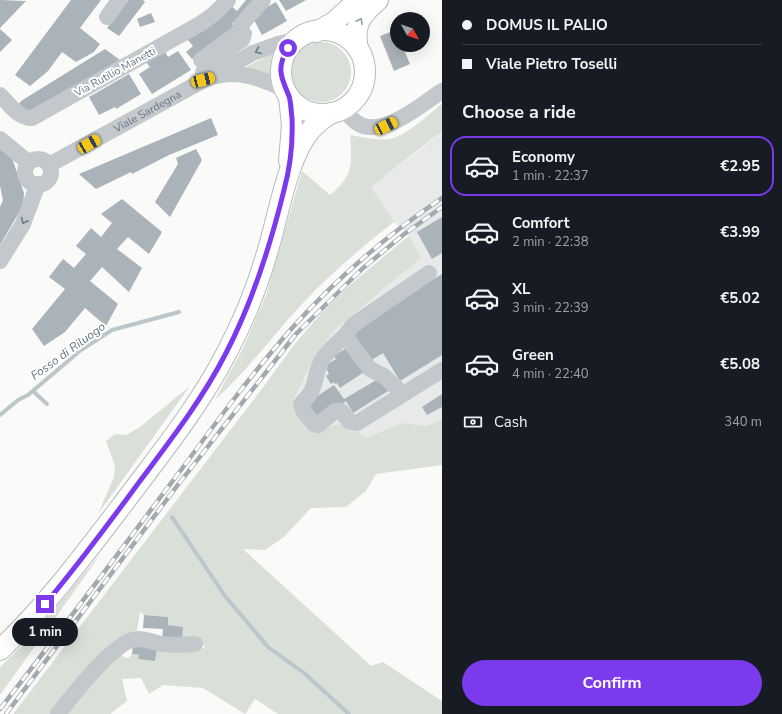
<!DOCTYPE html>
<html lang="en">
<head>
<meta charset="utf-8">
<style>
	:root { --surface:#171b24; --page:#242831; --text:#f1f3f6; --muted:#9ea1a6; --line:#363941; --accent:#7c3aed }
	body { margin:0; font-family:"Nunito Sans",sans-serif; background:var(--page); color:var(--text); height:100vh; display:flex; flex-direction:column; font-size:15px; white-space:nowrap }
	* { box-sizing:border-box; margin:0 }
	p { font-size:13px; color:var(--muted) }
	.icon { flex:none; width:22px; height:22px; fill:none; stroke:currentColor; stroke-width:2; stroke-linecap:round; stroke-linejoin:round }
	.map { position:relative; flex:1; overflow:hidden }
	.drawer { display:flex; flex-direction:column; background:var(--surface); width:340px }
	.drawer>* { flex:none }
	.top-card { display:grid; align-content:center; height:88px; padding:0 20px; background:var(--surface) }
	.needle { width:26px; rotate:130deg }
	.buttons { position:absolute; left:390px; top:12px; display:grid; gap:8px }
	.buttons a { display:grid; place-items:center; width:40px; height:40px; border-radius:50%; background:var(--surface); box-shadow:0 4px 16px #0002; font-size:20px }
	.end { position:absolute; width:18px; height:18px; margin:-9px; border:5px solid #7c3aed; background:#fff; box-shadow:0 0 0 2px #fff }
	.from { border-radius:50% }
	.bubble { position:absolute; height:28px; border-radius:14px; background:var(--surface); box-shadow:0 4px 16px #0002; font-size:13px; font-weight:700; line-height:28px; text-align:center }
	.car { position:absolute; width:12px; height:24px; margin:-12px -6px; border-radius:5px; box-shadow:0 0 3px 1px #0007; background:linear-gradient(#f5c518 24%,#345 0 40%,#f5c518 0 76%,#345 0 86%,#f5c518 0) }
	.top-card b { display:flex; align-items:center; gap:14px; height:38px; font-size:15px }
	.top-card b+b { border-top:1px solid var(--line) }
	.top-card i { width:10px; height:10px; background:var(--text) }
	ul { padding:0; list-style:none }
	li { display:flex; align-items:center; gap:12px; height:60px; margin:0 8px 6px; padding:0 12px; border:2px solid transparent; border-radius:16px }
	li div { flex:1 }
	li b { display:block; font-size:15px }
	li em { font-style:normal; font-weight:700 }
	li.current { border-color:var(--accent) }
	li>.icon { width:36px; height:36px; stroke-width:1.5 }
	h2 { padding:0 20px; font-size:18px; line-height:48px }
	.pay { display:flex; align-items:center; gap:10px; height:44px; padding:0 20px; font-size:15px }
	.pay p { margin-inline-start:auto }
	.action { display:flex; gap:8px; margin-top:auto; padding:8px 20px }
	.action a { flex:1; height:46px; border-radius:24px; background:var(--accent); color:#fff; font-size:16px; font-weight:700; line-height:46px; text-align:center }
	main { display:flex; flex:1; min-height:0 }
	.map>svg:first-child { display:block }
	.built { fill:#e8e9e9 }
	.green { fill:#dadfd7; fill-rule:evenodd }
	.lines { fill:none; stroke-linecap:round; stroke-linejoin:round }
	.stream { stroke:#bbc7cb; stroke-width:4 }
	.building { fill:#aab3b9 }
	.major-casing { stroke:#b5babe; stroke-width:22 }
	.minor { stroke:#c3c8cc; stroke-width:16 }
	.major { stroke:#fff; stroke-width:20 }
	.rail-casing { stroke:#a2aab0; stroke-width:4.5 }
	.rail { stroke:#fff; stroke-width:3; stroke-dasharray:9; stroke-linecap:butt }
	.oneway { stroke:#939fa8 }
	.oneway2 { stroke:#6a7a87 }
	.route { stroke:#7c3aed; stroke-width:5 }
	.labels { text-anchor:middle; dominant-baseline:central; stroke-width:4; stroke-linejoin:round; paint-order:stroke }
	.street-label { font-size:11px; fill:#657683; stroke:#fff }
	.water-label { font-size:12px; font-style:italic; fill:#60757c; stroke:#fff }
</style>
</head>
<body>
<main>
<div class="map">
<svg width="442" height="714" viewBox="0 0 442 714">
	<rect width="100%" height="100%" fill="#fafaf8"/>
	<path class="built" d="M442 131V419L427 427 401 423 366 438 344 422 318 431 292 403 290 349 321 314 356 280 409 236 394 222 370 187 417 152Z"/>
	<g class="green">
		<circle cx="321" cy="72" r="30"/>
		<path d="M272 54 270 78 246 69V67Z"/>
		<path d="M442 104V131L371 187 394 222C362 247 331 273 303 303 273 335 247 371 215 400L244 346 266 295 302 171 330 195C354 176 352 163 350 135 363 137 378 141 390 139 406 136 429 114 442 104Z"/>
		<path d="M409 236 421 258 335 329 314 358 292 402 318 431 344 422 366 438 401 423 427 426 442 419V465L376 474 366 491 346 507 311 508 284 537 265 550 243 549 371 666 383 662 442 701V714H278L255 699 245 714 203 688 163 685 149 694 141 678 122 679 127 701 110 714H13L258 394C278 367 297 340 320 315 346 286 379 261 409 236ZM140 612 144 615 168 617V625L183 627 182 643 198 637 205 648 157 649 138 659 139 655 132 654 129 658 123 657 122 652 111 646 115 640 137 630Z"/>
		<path d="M190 386 98 514 114 477 115 466 106 441 115 434 126 435 140 427Z"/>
		<path d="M103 551 0 695V667L28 640Z"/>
	</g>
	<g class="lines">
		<g class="stream">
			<path d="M33 391 47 404"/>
			<path d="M0 415 18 400 28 395 81 350 112 330 179 312"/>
			<path d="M172 517 225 596 268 647 304 673 349 714"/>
		</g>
	</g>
	<g class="building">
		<path d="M0 0 26 1 0 28Z"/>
		<path d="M71 0H101L80 28 100 44 94 52 76 62 62 52 48 71 30 86 15 75Z"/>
		<path d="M128 0H143L145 2 119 36 107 28Z"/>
		<path d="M246 0H260L241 14 232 24 237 30 192 59 186 52 193 46 187 39 193 34 195 36 217 19 230 5 237 11Z"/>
		<path d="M279 0H306L286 11Z"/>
		<path d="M276 2 287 21 262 35 253 18 260 11Z"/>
		<path d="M151 13 155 22 140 27 137 19Z"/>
		<path d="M0 29 12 40 0 52Z"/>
		<path d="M396 30 397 45H402L410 64 394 71 380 36Z"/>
		<path d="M105 49 120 60 27 115 19 104 21 101Z"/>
		<path d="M164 50 168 57 178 51 191 70 152 94 139 74 150 67 146 62Z"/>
		<path d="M129 74 141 94 116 109 115 107 99 115 89 97Z"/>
		<path d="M211 118 218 135 169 155 132 174 131 172 96 189 79 174Z"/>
		<path d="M0 147 12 158 24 193 23 206 0 245V207L3 200 0 186Z"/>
		<path d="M196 149 202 160 170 217 155 202 178 164 176 158Z"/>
		<path d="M122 199 162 232 149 254 128 237 117 249 142 268 129 292 102 267 90 281 118 304 106 326 85 308 65 332 44 346 32 329 65 289 49 277 63 259 74 268 86 254 76 246 91 228 101 237 112 223 101 214Z"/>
		<path d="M442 217V253L432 259 417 232Z"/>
		<path d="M442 274V355L400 381 383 353 370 361 351 330Z"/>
		<path d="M348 347 364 372 340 388 337 383 335 384 334 382 331 384 326 376 329 374 325 366 336 359 334 356Z"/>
		<path d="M380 378 388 391 353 413 346 401 316 422 304 405 334 385 344 399Z"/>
		<path d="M442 394V407L427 415 422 407Z"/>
		<path d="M144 615 168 617V625L183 627 182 643 162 641 163 629 143 628Z"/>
		<path d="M133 645 157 649 155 661 138 659 139 655 132 654Z"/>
	</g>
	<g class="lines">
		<g class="major-casing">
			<g id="major">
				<circle cx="323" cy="72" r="42"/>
				<path d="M316 32 334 22 358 0"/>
				<path d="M358 49C353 25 360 16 378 0"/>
				<path d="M289 161 292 125 289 97"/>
				<path d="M0 650C50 602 90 547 132 492 165 448 200 404 226 354 243 322 257 288 267 253 278 218 287 159 309 132 315 124 323 119 331 113"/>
			</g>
		</g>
		<g class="minor">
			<path d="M107 17 119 0"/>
			<path d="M241 31V25L263 0"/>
			<path d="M201 60 241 31 244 34 242 40C229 49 199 62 203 80"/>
			<path d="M216 76C240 70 262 79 284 89"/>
			<path d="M0 95C9 104 18 118 32 118L200 24 214 14 228 0"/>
			<path d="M343 108C347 113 351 119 356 122 380 141 422 104 442 91"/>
			<path d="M0 139 29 163"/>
			<circle cx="38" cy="172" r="13"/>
			<path id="s1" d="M49 165 253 53 278 44 295 40"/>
			<path d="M0 261 23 224 38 184"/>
			<path d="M429 273 360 320 352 326 345 336 370 369 384 376 401 392 405 393 442 370"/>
			<path d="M345 336C337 343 326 352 321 362 312 380 319 387 301 404L304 412 314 424 318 425 335 411H341L349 421 357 423 405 393"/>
			<path d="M58 714C72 696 115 640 137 639 145 639 154 642 161 644 173 645 184 645 195 644"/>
		</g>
		<use href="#major" class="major"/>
		<g class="rail-casing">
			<g id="rail">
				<path d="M0 709C62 630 121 549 181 470 217 421 253 372 293 327 337 278 387 235 442 198"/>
				<path d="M6 714 177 486 296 334 362 269 403 235 442 207"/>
			</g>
		</g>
		<use href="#rail" class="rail"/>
	</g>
	<defs><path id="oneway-chevron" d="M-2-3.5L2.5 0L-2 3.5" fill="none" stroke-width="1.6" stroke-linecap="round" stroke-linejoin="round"/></defs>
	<use class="oneway" href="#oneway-chevron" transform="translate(360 21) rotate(-63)"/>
	<g class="oneway2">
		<use href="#oneway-chevron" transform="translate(258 51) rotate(158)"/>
		<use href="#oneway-chevron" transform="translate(24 221) rotate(116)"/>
	</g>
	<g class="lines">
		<path class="route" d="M45 604C80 563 111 520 143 477 173 437 203 398 226 353 253 301 270 247 284 190 290 168 293 141 292 118 291 111 291 102 289 96 281 77 276 68 288 48"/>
	</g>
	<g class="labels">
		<g class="street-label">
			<text transform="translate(115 72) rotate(-29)">Via Rutilio Manetti</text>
			<text stroke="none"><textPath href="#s1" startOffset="112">Viale Sardegna</textPath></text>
		</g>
		<g class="water-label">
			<text transform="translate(68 351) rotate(-36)">Fosso di Riluogo</text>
		</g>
	</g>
</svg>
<div class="buttons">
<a><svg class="needle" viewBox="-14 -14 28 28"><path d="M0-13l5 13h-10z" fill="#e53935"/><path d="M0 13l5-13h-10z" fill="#9ea1a6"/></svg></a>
</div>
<i class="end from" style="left:288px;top:48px"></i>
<i class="end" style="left:45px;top:604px"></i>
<div class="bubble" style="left:12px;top:618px;width:66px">1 min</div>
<i class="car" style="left:203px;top:80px;rotate:75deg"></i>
<i class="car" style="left:386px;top:126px;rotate:64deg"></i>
<i class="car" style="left:89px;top:144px;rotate:60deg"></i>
</div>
<section class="drawer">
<div class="top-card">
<b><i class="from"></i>DOMUS IL PALIO</b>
<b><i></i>Viale Pietro Toselli</b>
</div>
<h2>Choose a ride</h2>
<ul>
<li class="current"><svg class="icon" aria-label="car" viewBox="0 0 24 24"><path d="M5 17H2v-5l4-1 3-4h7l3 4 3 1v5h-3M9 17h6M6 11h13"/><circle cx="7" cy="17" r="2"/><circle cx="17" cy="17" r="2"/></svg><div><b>Economy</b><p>1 min · 22:37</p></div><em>€2.95</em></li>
<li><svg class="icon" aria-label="car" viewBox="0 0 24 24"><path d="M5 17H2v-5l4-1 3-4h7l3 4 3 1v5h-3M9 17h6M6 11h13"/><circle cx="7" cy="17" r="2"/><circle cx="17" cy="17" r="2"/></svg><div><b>Comfort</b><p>2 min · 22:38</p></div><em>€3.99</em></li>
<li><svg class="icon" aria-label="car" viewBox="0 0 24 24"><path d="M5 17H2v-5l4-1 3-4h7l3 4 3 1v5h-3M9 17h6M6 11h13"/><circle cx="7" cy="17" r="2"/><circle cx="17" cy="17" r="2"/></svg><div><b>XL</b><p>3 min · 22:39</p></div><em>€5.02</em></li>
<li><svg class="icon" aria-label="car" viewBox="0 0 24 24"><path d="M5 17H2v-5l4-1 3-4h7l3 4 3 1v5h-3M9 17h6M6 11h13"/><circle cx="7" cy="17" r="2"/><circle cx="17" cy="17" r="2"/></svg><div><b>Green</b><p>4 min · 22:40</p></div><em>€5.08</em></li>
</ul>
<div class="pay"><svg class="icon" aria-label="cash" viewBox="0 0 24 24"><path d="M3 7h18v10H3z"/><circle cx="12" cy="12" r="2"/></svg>Cash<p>340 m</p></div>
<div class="action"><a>Confirm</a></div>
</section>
</main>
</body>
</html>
